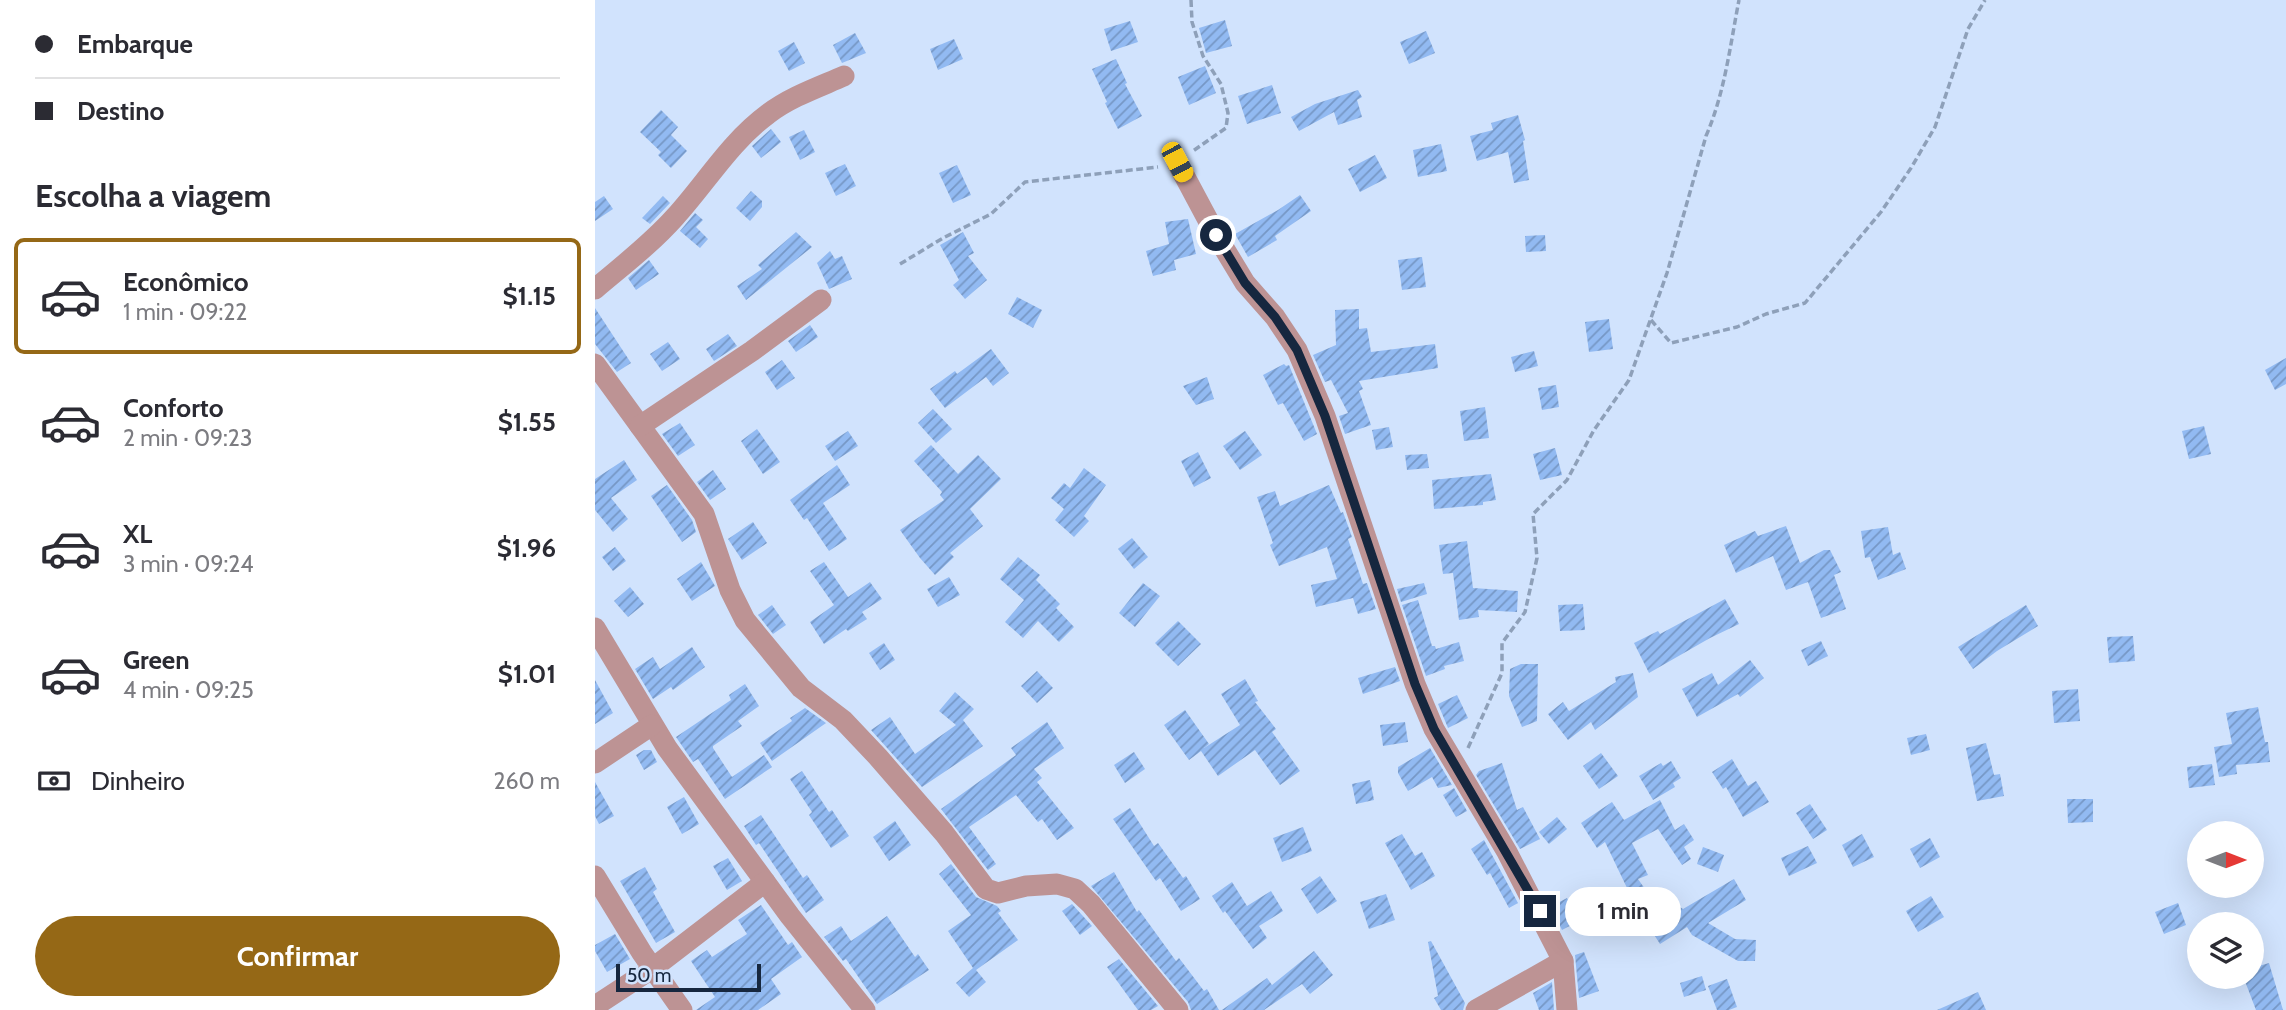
<!DOCTYPE html>
<html lang="pt">
<head>
<meta charset="utf-8">
<style>
	:root { --surface:#fff; --page:#f2f2f3; --text:#2b2b33; --muted:#7c7c81; --line:#e1e1e2; --accent:#956816 }
	body { margin:0; font-family:Cabin,sans-serif; background:var(--page); color:var(--text); height:100vh; display:flex; flex-direction:column; font-size:26px; white-space:nowrap }
	* { box-sizing:border-box; margin:0 }
	p { font-size:23px; color:var(--muted) }
	.icon { flex:none; width:38px; height:38px; fill:none; stroke:currentColor; stroke-width:2; stroke-linecap:round; stroke-linejoin:round }
	.map { position:relative; flex:1; overflow:hidden }
	.drawer { display:flex; flex-direction:column; background:var(--surface); width:595px }
	.drawer>* { flex:none }
	.hud { display:grid; align-content:center; height:154px; padding:0 35px; background:var(--surface) }
	.needle { width:46px; rotate:90deg }
	.controls { position:absolute; left:1592px; top:821px; display:grid; gap:14px }
	.controls a { display:grid; place-items:center; width:77px; height:77px; border-radius:50%; background:var(--surface); box-shadow:0 7px 28px #0002; font-size:35px }
	.scale { position:absolute; left:21px; bottom:18px; width:145px; box-sizing:border-box; padding-left:7px; border:4px solid #16273f; border-top:0; font-size:19px; line-height:24px; white-space:nowrap; color:#16273f; -webkit-text-stroke:5px #d1e3fd; paint-order:stroke }
	.end { position:absolute; width:32px; height:32px; margin:-16px; border:9px solid #16273f; background:#fff; box-shadow:0 0 0 4px #fff }
	.from { border-radius:50% }
	.bubble { position:absolute; height:49px; border-radius:24px; background:var(--surface); box-shadow:0 7px 28px #0002; font-size:23px; font-weight:700; line-height:49px; text-align:center }
	.car { position:absolute; width:21px; height:42px; margin:-21px -10px; border-radius:9px; box-shadow:0 0 5px 2px #0007; background:linear-gradient(#f5c518 24%,#345 0 40%,#f5c518 0 76%,#345 0 86%,#f5c518 0) }
	.hud b { display:flex; align-items:center; gap:24px; height:66px; font-size:26px }
	.hud b+b { border-top:2px solid var(--line) }
	.hud i { width:18px; height:18px; background:var(--text) }
	ul { padding:0; list-style:none }
	li { display:flex; align-items:center; gap:21px; height:116px; margin:0 14px 10px; padding:0 21px; border:4px solid transparent; border-radius:10px }
	li div { flex:1 }
	li b { display:block; font-size:26px }
	li em { font-style:normal; font-weight:700 }
	li.current { border-color:var(--accent) }
	li>.icon { width:63px; height:63px; stroke-width:1.5 }
	h2 { padding:0 35px; font-size:32px; line-height:84px }
	.pay { display:flex; align-items:center; gap:18px; height:77px; padding:0 35px; font-size:26px }
	.pay p { margin-inline-start:auto }
	.action { display:flex; gap:14px; margin-top:auto; padding:14px 35px }
	.action a { flex:1; height:80px; border-radius:42px; background:var(--accent); color:#fff; font-size:28px; font-weight:700; line-height:80px; text-align:center }
	main { display:flex; flex:1; min-height:0 }
	.map>svg:first-child { display:block }
	.building { fill:url(#building-hatch) }
	.lines { fill:none; stroke-linecap:round; stroke-linejoin:round }
	.path { stroke:#8ea0b9; stroke-width:3.5; stroke-dasharray:7 3.5; stroke-linecap:butt }
	.minor { stroke:#bd9394; stroke-width:21 }
	.route { stroke:#16273f; stroke-width:9 }
</style>
</head>
<body>
<main>
<section class="drawer">
<div class="hud">
<b><i class="from"></i>Embarque</b>
<b><i></i>Destino</b>
</div>
<h2>Escolha a viagem</h2>
<ul>
<li class="current"><svg class="icon" aria-label="car" viewBox="0 0 24 24"><path d="M5 17H2v-5l4-1 3-4h7l3 4 3 1v5h-3M9 17h6M6 11h13"/><circle cx="7" cy="17" r="2"/><circle cx="17" cy="17" r="2"/></svg><div><b>Econômico</b><p>1 min · 09:22</p></div><em>$1.15</em></li>
<li><svg class="icon" aria-label="car" viewBox="0 0 24 24"><path d="M5 17H2v-5l4-1 3-4h7l3 4 3 1v5h-3M9 17h6M6 11h13"/><circle cx="7" cy="17" r="2"/><circle cx="17" cy="17" r="2"/></svg><div><b>Conforto</b><p>2 min · 09:23</p></div><em>$1.55</em></li>
<li><svg class="icon" aria-label="car" viewBox="0 0 24 24"><path d="M5 17H2v-5l4-1 3-4h7l3 4 3 1v5h-3M9 17h6M6 11h13"/><circle cx="7" cy="17" r="2"/><circle cx="17" cy="17" r="2"/></svg><div><b>XL</b><p>3 min · 09:24</p></div><em>$1.96</em></li>
<li><svg class="icon" aria-label="car" viewBox="0 0 24 24"><path d="M5 17H2v-5l4-1 3-4h7l3 4 3 1v5h-3M9 17h6M6 11h13"/><circle cx="7" cy="17" r="2"/><circle cx="17" cy="17" r="2"/></svg><div><b>Green</b><p>4 min · 09:25</p></div><em>$1.01</em></li>
</ul>
<div class="pay"><svg class="icon" aria-label="cash" viewBox="0 0 24 24"><path d="M3 7h18v10H3z"/><circle cx="12" cy="12" r="2"/></svg>Dinheiro<p>260 m</p></div>
<div class="action"><a>Confirmar</a></div>
</section>
<div class="map">
<svg width="1691" height="1010" viewBox="0 0 1691 1010">
	<defs>
		<pattern id="building-hatch" width="6" height="6" patternUnits="userSpaceOnUse" patternTransform="scale(1.75)"><rect width="6" height="6" fill="#92baf2"/><path d="M-1 1l2-2M0 6l6-6M5 7l2-2" fill="none" stroke="#7697c5"/></pattern>
	</defs>
	<rect width="100%" height="100%" fill="#d1e3fd"/>
	<g class="building">
		<path d="M630 20 637 46 611 53 604 28Z"/>
		<path d="M535 21 543 42 516 51 509 29Z"/>
		<path d="M831 31 840 53 814 64 805 42Z"/>
		<path d="M260 33 271 53 247 63 238 45Z"/>
		<path d="M359 39 368 59 343 70 335 49Z"/>
		<path d="M199 42 210 63 194 71 183 51Z"/>
		<path d="M521 59 532 83 530 84 547 116 523 129 510 103 512 102 497 69Z"/>
		<path d="M610 66 621 93 594 105 583 77Z"/>
		<path d="M677 85 686 113 652 124 643 96Z"/>
		<path d="M763 90 767 97 762 100 767 117 743 125 739 112 704 131 696 117 720 104Z"/>
		<path d="M66 110 83 127 76 135 92 151 76 168 63 155 66 152 45 132Z"/>
		<path d="M923 115 930 140 928 141 934 180 919 183 913 152 882 161 875 136 898 130 896 123Z"/>
		<path d="M176 129 186 142 166 158 157 146Z"/>
		<path d="M209 130 220 152 205 160 194 137Z"/>
		<path d="M846 144 852 171 823 177 818 150Z"/>
		<path d="M780 155 792 178 765 192 753 169Z"/>
		<path d="M250 164 261 186 241 196 230 173Z"/>
		<path d="M362 165 376 195 358 203 344 173Z"/>
		<path d="M156 191 167 201V207L155 221 141 208Z"/>
		<path d="M705 195 716 211 680 236 682 240 653 257 640 234 683 210Z"/>
		<path d="M9 196 18 209 0 221V202Z"/>
		<path d="M68 196 75 203 55 224 47 218Z"/>
		<path d="M100 213 108 220 101 227 113 239 105 248 85 231Z"/>
		<path d="M593 219 601 254 579 260 581 270 558 276 551 251 574 244 570 222Z"/>
		<path d="M201 232 217 247 151 300 142 286 167 269 163 265Z"/>
		<path d="M368 232 379 253 373 256 392 280 370 299 358 285 364 280 345 245Z"/>
		<path d="M950 235 951 251 931 252 930 236Z"/>
		<path d="M235 251 240 259 247 256 257 279 234 289 222 263Z"/>
		<path d="M827 257 831 287 807 290 803 260Z"/>
		<path d="M54 260 64 274 41 290 33 278Z"/>
		<path d="M422 297 447 310 438 328 413 314Z"/>
		<path d="M0 308 36 363 22 372 0 344Z"/>
		<path d="M764 309V329L772 328 776 352 840 344 843 368 764 381 768 389 764 391 776 425 750 434 744 416 753 413 736 380 730 382 718 355 741 345 740 310Z"/>
		<path d="M1014 319 1018 349 994 352 990 322Z"/>
		<path d="M215 325 223 337 201 352 193 341Z"/>
		<path d="M133 334 142 346 119 361 111 349Z"/>
		<path d="M73 342 85 359 67 371 55 354Z"/>
		<path d="M396 349 414 373 398 386 391 377 350 408 335 389 360 371 362 374Z"/>
		<path d="M939 351 943 366 920 372 916 357Z"/>
		<path d="M1691 358V384L1680 390 1670 370Z"/>
		<path d="M187 360 200 378 182 390 170 372Z"/>
		<path d="M689 364 691 366 694 365 722 434 709 441 688 403 683 405 668 375Z"/>
		<path d="M612 377 619 399 601 405 588 386Z"/>
		<path d="M961 385 964 407 947 410 943 388Z"/>
		<path d="M890 407 894 438 869 441 865 411Z"/>
		<path d="M338 409 357 429 341 443 323 423Z"/>
		<path d="M85 423 100 445 83 456 67 434Z"/>
		<path d="M1609 426 1616 454 1594 459 1587 431Z"/>
		<path d="M794 427 798 447 781 450 777 430Z"/>
		<path d="M162 429 185 462 168 474 146 441Z"/>
		<path d="M253 431 263 446 240 461 230 446Z"/>
		<path d="M650 431 667 455 645 470 628 446Z"/>
		<path d="M336 445 363 474 383 455 406 479 375 509 388 526 355 553 359 557 340 575 325 558 305 530 349 500 345 495 347 492 319 461Z"/>
		<path d="M960 448 967 475 945 480 938 454Z"/>
		<path d="M603 452 616 478 599 487 586 461Z"/>
		<path d="M832 454 834 468 812 470 810 455Z"/>
		<path d="M29 460 42 480 16 498 33 519 18 532 0 510V479Z"/>
		<path d="M242 465 255 485 228 503 252 539 234 551 212 518 209 520 195 500Z"/>
		<path d="M489 468 511 485 489 516 494 521 479 537 460 520 469 509 456 498 469 483 475 488Z"/>
		<path d="M118 470 131 489 115 500 102 482Z"/>
		<path d="M896 474 901 500 888 502V505L839 509 837 480Z"/>
		<path d="M72 485 97 520 101 532 87 542 56 496Z"/>
		<path d="M734 485 746 513 748 512 757 537 753 539 768 584 772 583 781 609 763 614 758 598 721 607 716 585 742 579 732 547 684 566 675 545 678 543 662 497 680 491 685 506Z"/>
		<path d="M158 522 172 543 147 560 133 539Z"/>
		<path d="M1191 526 1205 563 1229 550H1235L1246 572 1239 575 1251 609 1226 618 1213 582 1191 590 1178 556 1141 573 1129 545 1160 531 1163 536Z"/>
		<path d="M1293 527 1298 555 1305 552 1311 569 1283 580 1275 557 1270 558 1266 531Z"/>
		<path d="M537 538 553 557 539 569 523 549Z"/>
		<path d="M872 541 878 588 923 591 922 612 883 610 884 617 864 620 858 573 848 574 844 545Z"/>
		<path d="M20 547 31 561 18 571 7 557Z"/>
		<path d="M423 557 445 575 441 580 465 604 461 608 479 627 464 642 443 621 428 638 410 622 429 600 405 579Z"/>
		<path d="M106 562 120 586 97 601 82 579Z"/>
		<path d="M229 562 253 597 275 582 287 599 267 612 272 619 253 631 251 629 229 644 215 622 239 605 215 571Z"/>
		<path d="M354 577 365 595 343 607 332 589Z"/>
		<path d="M548 583 565 596 540 627 524 613Z"/>
		<path d="M829 583 832 594 806 602 802 589Z"/>
		<path d="M35 587 49 604 33 617 19 601Z"/>
		<path d="M1130 599 1144 624 1115 638 1054 673 1039 643 1063 631 1065 634Z"/>
		<path d="M823 600 837 646H840L841 649 864 642 869 661 849 666 850 669 831 676 807 605Z"/>
		<path d="M988 604 990 630 965 631 963 605Z"/>
		<path d="M177 605 191 625 178 634 163 615Z"/>
		<path d="M1431 605 1443 626 1402 651 1378 669 1363 647Z"/>
		<path d="M583 621 606 644 583 666 560 643Z"/>
		<path d="M1538 636 1540 661 1514 663 1512 637Z"/>
		<path d="M1226 641 1233 656 1213 666 1206 650Z"/>
		<path d="M289 643 300 660 285 670 274 653Z"/>
		<path d="M97 647 110 667 78 690 76 687 58 699 40 669 58 657 65 669Z"/>
		<path d="M1155 660 1169 678 1145 697 1143 694 1102 717 1087 689 1117 673 1123 685Z"/>
		<path d="M926 664H943L942 721 927 727 914 696 915 669Z"/>
		<path d="M800 667 805 681 768 694 763 678Z"/>
		<path d="M442 671 458 688 442 703 426 686Z"/>
		<path d="M1038 673 1043 697 1000 730 996 722 973 740 953 714 968 702 974 711 1021 682 1020 677Z"/>
		<path d="M650 679 663 701 660 702 681 729 677 732 705 771 685 785 660 750 623 776 606 751 594 760 569 725 590 710 614 744 609 748 645 725 626 694Z"/>
		<path d="M0 680 18 713 0 724Z"/>
		<path d="M150 684 164 706 143 721 147 726 118 746V748L137 777 169 755 177 767 130 799 103 759 98 762 81 737 136 700 134 695Z"/>
		<path d="M1483 689 1485 721 1459 723 1457 691Z"/>
		<path d="M360 692 379 709 368 720 388 746 327 787 276 730 295 717 320 754 361 725 344 711Z"/>
		<path d="M862 695 873 718 853 728 843 704Z"/>
		<path d="M1663 707 1670 742H1673L1675 762 1641 765 1642 774 1624 777 1619 747 1637 744 1631 713Z"/>
		<path d="M210 708 231 723 177 761 165 743 197 721 195 718Z"/>
		<path d="M452 722 469 748 439 769 447 778 442 782 479 828 462 840 447 819 443 822 421 795 374 827 401 864 393 870 346 809 421 755 416 748Z"/>
		<path d="M810 722 813 742 788 746 785 725Z"/>
		<path d="M1331 734 1335 750 1316 755 1312 738Z"/>
		<path d="M1391 743 1399 775 1405 774 1409 796 1382 801 1371 748Z"/>
		<path d="M835 748 857 785 843 788 837 777 813 791 803 773V767Z"/>
		<path d="M49 750H56L62 762 49 770 41 755Z"/>
		<path d="M539 752 550 769 530 783 519 765Z"/>
		<path d="M1006 753 1023 776 1004 789 988 766Z"/>
		<path d="M1137 759 1153 786 1161 781 1174 802 1148 817 1131 787 1128 789 1117 772Z"/>
		<path d="M1076 761 1086 778 1078 783 1080 787 1058 800 1044 776 1066 763 1068 766Z"/>
		<path d="M907 763 922 810 928 807 945 839 925 849 881 775 884 771Z"/>
		<path d="M1617 764 1620 785 1594 788 1592 767Z"/>
		<path d="M207 771 234 812 237 810 254 836 236 848 214 815 217 812 195 779Z"/>
		<path d="M775 780 779 800 761 804 757 784Z"/>
		<path d="M0 782 19 816 4 824 0 816Z"/>
		<path d="M859 788 872 811 861 817 848 795Z"/>
		<path d="M89 797 104 824 87 834 72 807Z"/>
		<path d="M1472 799H1498V822L1473 823Z"/>
		<path d="M1065 800 1080 830 1089 824 1099 840 1089 847 1096 859 1087 865 1063 829 1037 843 1053 875 1043 879 1071 919 1083 911 1079 903 1088 909 1139 879 1151 900 1113 923 1140 939 1161 940 1160 961H1143L1097 935 1092 927 1065 944 1031 891 1033 890 1010 842 1002 848 986 823 1017 802 1029 820Z"/>
		<path d="M1215 804 1232 830 1218 839 1201 813Z"/>
		<path d="M535 808 559 846 563 843 588 878 591 876 605 899 586 911 565 878 561 881 518 819Z"/>
		<path d="M166 815 208 878 212 875 229 900 211 913 164 843 161 845 149 826Z"/>
		<path d="M962 817 972 829 954 844 944 832Z"/>
		<path d="M300 821 316 845 294 861 278 837Z"/>
		<path d="M708 827 717 851 687 862 678 838Z"/>
		<path d="M807 834 820 856 827 852 840 876 816 890 790 843Z"/>
		<path d="M1267 834 1279 857 1258 867 1247 845Z"/>
		<path d="M1335 838 1345 857 1325 868 1315 849Z"/>
		<path d="M889 840 923 903 914 908 895 873 892 875 876 849Z"/>
		<path d="M1213 846 1222 863 1194 876 1186 858Z"/>
		<path d="M1108 847 1129 855 1123 872 1102 864Z"/>
		<path d="M133 858 147 881 132 890 118 866Z"/>
		<path d="M356 864 381 897 402 906 406 911 403 913 423 940 381 970 391 982 374 997 361 983 378 968 353 931 376 915 344 874Z"/>
		<path d="M50 867 62 889 58 892 80 932 61 943 25 881Z"/>
		<path d="M519 872 542 912 544 910 581 961 584 958 609 991 612 989 624 1010H596L593 1002 496 886Z"/>
		<path d="M725 876 742 901 722 914 706 889Z"/>
		<path d="M637 882 652 906 676 891 688 911 664 926 672 938 658 949 630 911 628 913 617 896Z"/>
		<path d="M791 894 800 920 774 929 765 902Z"/>
		<path d="M1336 896 1349 917 1323 932 1311 911Z"/>
		<path d="M972 898 984 921 967 930 955 907Z"/>
		<path d="M1583 903 1591 925 1569 934 1560 912Z"/>
		<path d="M477 904 497 926 485 935 467 911Z"/>
		<path d="M166 905 193 945 197 942 207 957 176 979 186 994 163 1010H101L120 997 96 961 112 950 117 957 152 934 143 920Z"/>
		<path d="M292 916 320 957 323 954 334 970 282 1004 251 959 248 961 229 937 246 926 256 941Z"/>
		<path d="M20 934 35 959 12 972 0 951V945Z"/>
		<path d="M836 941 870 1003 868 1010H846L839 998 843 996 833 942Z"/>
		<path d="M719 951 738 975 715 994 707 984 669 1010H627L672 978 677 985Z"/>
		<path d="M989 952 1004 991 984 998 980 955Z"/>
		<path d="M524 959 563 1006 556 1010H543L512 967Z"/>
		<path d="M1674 963 1688 1010H1661L1648 976H1657V968Z"/>
		<path d="M1107 976 1111 990 1089 997 1085 983Z"/>
		<path d="M1132 979 1142 1007 1134 1010H1122L1113 986Z"/>
		<path d="M957 982 959 1010H944L938 993Z"/>
		<path d="M1383 992 1391 1010H1342Z"/>
	</g>
	<g class="lines">
		<g class="path">
			<path d="M596 0 597 22 608 56 626 84 633 113 631 128 598 151"/>
			<path d="M305 264 348 238 396 214 430 182 563 167"/>
			<path d="M1056 320 1076 343 1142 327 1171 314 1210 303 1286 212 1316 168 1340 127 1373 29 1390 0"/>
			<path d="M873 748 907 673V643L930 612 942 558 938 514 972 480 999 430 1034 380 1072 273 1111 136C1130 92 1135 46 1144 0"/>
		</g>
		<g class="minor">
			<path d="M582 162 621 235 650 283 680 317 702 350 730 416 820 684 839 729 912 852 968 961 972 1010"/>
			<path d="M0 289C27 266 56 244 80 217 111 183 135 142 173 114 195 97 224 87 249 76"/>
			<path d="M0 364 109 514 135 590 150 620 206 688 248 720 283 757 349 833 391 889 403 893 431 886 462 884 480 889 496 904 583 1010"/>
			<path d="M45 426 157 351 226 300"/>
			<path d="M0 628 72 748 195 916 270 1010"/>
			<path d="M0 763 57 725"/>
			<path d="M0 876 47 953 87 1010"/>
			<path d="M0 1006 58 968 170 882"/>
			<path d="M881 1010 968 961"/>
		</g>
	</g>
	<g class="lines">
		<path class="route" d="M621 235 650 283 680 317 702 350 730 416 820 684 839 729 945 911"/>
	</g>
</svg>
<div class="controls">
<a><svg class="needle" viewBox="-14 -14 28 28"><path d="M0-13l5 13h-10z" fill="#e53935"/><path d="M0 13l5-13h-10z" fill="#7c7c81"/></svg></a>
<a><svg class="icon" aria-label="layers" viewBox="0 0 24 24"><path d="M12 4l9 5-9 5-9-5zM3 14l9 5 9-5"/></svg></a>
</div>
<div class="scale">50 m</div>
<i class="end from" style="left:621px;top:235px"></i>
<i class="end" style="left:945px;top:911px"></i>
<div class="bubble" style="left:970px;top:887px;width:116px">1 min</div>
<i class="car" style="left:582px;top:162px;rotate:152deg"></i>
</div>
</main>
</body>
</html>
